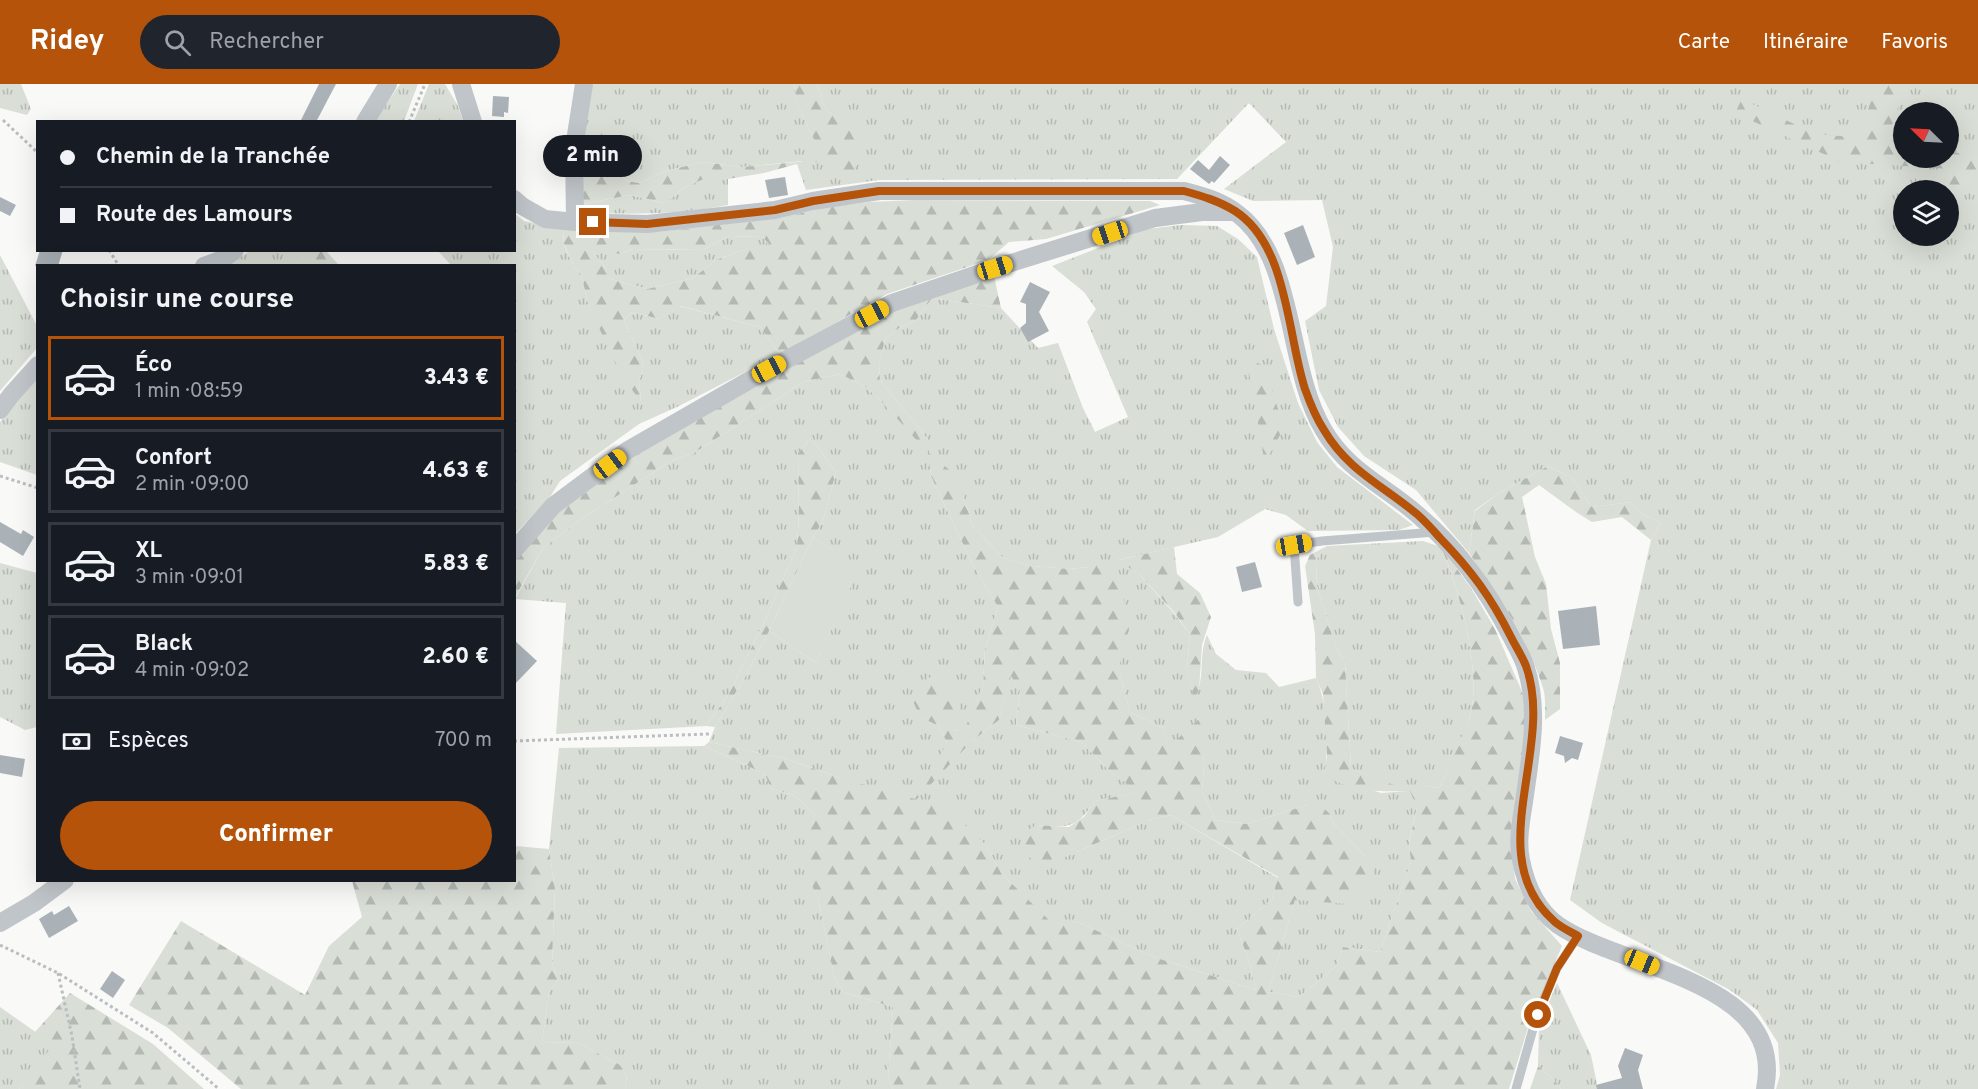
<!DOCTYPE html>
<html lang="fr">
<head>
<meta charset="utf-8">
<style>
	:root { --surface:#171b24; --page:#20242c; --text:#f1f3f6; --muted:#9ea1a6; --line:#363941; --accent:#b45309 }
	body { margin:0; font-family:Overpass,sans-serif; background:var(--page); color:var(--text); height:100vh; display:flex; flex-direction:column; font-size:22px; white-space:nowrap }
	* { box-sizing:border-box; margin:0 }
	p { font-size:20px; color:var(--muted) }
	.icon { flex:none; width:33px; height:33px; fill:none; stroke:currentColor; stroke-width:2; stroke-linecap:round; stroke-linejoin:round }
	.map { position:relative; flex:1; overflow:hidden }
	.details { position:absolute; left:36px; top:180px; width:480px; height:618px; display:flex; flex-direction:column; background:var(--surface); border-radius:0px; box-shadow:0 6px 24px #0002 }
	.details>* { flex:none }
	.top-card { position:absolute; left:36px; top:36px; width:480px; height:132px; border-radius:0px; box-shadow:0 6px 24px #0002; display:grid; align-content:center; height:132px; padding:0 24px; background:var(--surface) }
	.needle { width:39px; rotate:294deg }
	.fabs { position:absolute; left:1893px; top:18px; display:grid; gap:12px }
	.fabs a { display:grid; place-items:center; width:66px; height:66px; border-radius:50%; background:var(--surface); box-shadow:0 6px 24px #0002; font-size:30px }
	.end { position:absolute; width:27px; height:27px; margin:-14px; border:8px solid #b45309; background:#fff; box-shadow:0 0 0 3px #fff }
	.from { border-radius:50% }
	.bubble { position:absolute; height:42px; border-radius:21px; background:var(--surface); box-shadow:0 6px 24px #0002; font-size:20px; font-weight:800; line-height:42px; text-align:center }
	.car { position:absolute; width:18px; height:36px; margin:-18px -9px; border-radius:8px; box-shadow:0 0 4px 2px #0007; background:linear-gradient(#f5c518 24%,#345 0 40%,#f5c518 0 76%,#345 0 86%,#f5c518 0) }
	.top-card b { display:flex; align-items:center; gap:21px; height:57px; font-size:22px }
	.top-card b+b { border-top:2px solid var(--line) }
	.top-card i { width:15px; height:15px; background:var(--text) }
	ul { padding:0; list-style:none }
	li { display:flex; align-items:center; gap:18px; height:84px; margin:0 12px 9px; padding:0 12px; border:3px solid var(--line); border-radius:0px }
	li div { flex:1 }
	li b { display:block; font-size:22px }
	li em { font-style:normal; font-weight:800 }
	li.selected { border-color:var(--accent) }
	li>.icon { width:54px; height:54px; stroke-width:1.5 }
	h2 { padding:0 24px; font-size:27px; line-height:72px }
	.pay { display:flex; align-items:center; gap:15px; height:66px; padding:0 24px; font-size:22px }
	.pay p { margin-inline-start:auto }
	.action { display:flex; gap:12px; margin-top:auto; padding:12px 24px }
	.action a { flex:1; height:69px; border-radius:36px; background:var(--accent); color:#fff; font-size:24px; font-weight:800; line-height:69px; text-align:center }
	header { display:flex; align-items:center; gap:36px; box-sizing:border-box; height:84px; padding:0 30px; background:var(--accent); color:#fff }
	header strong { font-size:28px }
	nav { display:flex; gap:33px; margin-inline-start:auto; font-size:21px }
	.search { width:420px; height:54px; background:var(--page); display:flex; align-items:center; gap:15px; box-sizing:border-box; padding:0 21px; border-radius:33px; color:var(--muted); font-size:22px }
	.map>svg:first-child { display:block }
	.grass { fill:url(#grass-tufts); fill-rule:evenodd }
	.forest { fill:url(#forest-firs); fill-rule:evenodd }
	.garden { fill:#d9ded6 }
	.building { fill:#aab2b8 }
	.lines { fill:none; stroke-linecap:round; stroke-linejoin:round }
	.path { stroke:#bbbec1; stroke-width:3; stroke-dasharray:3 3; stroke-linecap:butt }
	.lane { stroke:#c0c5c9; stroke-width:9 }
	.street { stroke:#c0c5c9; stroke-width:18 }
	.route { stroke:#b45309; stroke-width:8 }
</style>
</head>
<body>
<header>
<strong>Ridey</strong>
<div class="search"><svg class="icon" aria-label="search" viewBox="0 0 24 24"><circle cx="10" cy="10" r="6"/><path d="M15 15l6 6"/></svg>Rechercher</div>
<nav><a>Carte</a><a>Itinéraire</a><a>Favoris</a></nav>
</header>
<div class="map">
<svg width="1978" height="1005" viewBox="0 0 1978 1005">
	<defs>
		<pattern id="grass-tufts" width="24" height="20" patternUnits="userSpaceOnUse" patternTransform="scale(1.5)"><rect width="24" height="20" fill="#d9ded6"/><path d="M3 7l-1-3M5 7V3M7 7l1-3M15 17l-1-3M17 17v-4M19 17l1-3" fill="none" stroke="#b4b9b3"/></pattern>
		<pattern id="forest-firs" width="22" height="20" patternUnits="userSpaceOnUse" patternTransform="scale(1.5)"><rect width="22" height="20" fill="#d9ded6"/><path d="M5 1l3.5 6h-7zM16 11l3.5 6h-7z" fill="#b4b9b3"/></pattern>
	</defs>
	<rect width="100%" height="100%" fill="#f9f9f7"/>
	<g class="grass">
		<path d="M0 0H21L31 25 27 31 0 24Z"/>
		<path d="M400 0H418L404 37 374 38Z"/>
		<path d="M429 0H445L458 22 463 37H414Z"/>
		<path d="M589 0H794L797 20 815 57 832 32 823 20 817 0H1978V1005H1776L1780 991 1778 959 1757 926 1730 906 1602 839 1570 816 1651 456 1661 439 1642 430 1631 418 1592 423 1572 394 1548 382 1499 409 1475 426 1469 469 1416 406 1364 372 1338 343 1319 306 1305 237 1326 222 1333 163 1322 116 1253 117 1224 105 1286 58 1249 19 1177 95 879 96 806 106 797 80 803 77 743 83 702 78 666 87 639 99 626 97 616 81 581 65ZM1904 28H1948V74H1904ZM1904 106H1948V152H1904Z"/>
		<path d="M710 91 728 95V121C679 131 631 130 581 129L583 120 630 111 665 119 684 104Z"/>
		<path d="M515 130 524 137 563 145 564 161 574 183 581 190 589 223 641 317 639 298 644 281 624 236 632 228 659 235 679 222 760 243 780 270 679 322 639 340 560 397 550 413 516 449 514 448V182L451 181 438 167 514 166Z"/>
		<path d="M1181 141 1217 142 1238 155 1257 173 1274 245 1298 319 1317 358 1337 383 1413 441 1399 446 1308 447 1286 431 1265 425 1218 453 1118 476 1139 490 1173 528 1190 550 1187 586 1194 615C1206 597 1198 571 1207 551L1216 570 1236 586 1266 589 1279 603 1316 594C1329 623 1328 660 1325 690L1381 709 1408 707 1351 685 1345 578 1335 561 1317 502 1316 476 1327 462 1423 457 1441 463C1459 505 1481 583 1471 628 1466 651 1449 683 1439 704L1425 702 1417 723 1409 758 1411 778 1380 868 1343 863 1336 882 1299 913 1268 908 1295 816 1366 773 1333 739 1330 730 1307 721 1247 740 1215 736 1202 707 1204 681 1200 634 1169 664 1163 644 1130 628 1120 590V560L1089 483 1069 485 1032 482 1003 474 973 442 964 414 929 369 931 392 972 479 998 523 985 565 983 601 966 643 954 647 920 633 939 642 947 659 971 658 999 636 1011 591 1020 606 1016 641 1081 658 1109 686 1138 708 1095 717C1075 746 1069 743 1036 741L1077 768 1149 736 1171 731 1278 794 1272 815 1237 845 1249 877 1256 906 1151 872 1076 837 1057 845 1001 789 986 761 841 694 783 674 709 658 715 643 745 593 769 547 816 579 858 485 813 453 823 437 836 388 811 354 798 369 799 429 797 463 766 534 727 613 706 642 556 650 566 519 515 515 543 464 583 434 671 377 694 369 803 298 840 290 866 303 884 320 928 368 929 357 880 296 879 281 885 255 899 244 916 236 932 214 1001 224 1038 264 1058 259 1083 324 1095 348 1128 333 1087 238 1096 225 1084 208 1052 182 1147 145Z"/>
		<path d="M729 152 762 153 769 161 740 167 716 176 693 194 647 205 607 194V185L591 166 621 170 632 165 703 166Z"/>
		<path d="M249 167H309L296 181 228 182Z"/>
		<path d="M0 171 37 242V264L0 307Z"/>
		<path d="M37 292V391L0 378V338Z"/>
		<path d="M0 479 37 489V643L25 646 0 633Z"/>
		<path d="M704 662 765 690 771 705 794 711 815 730 800 776 818 814 835 896 843 908 893 923 888 994 893 1005H625L627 992 620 981 578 959 542 958 549 908 558 897 552 878 555 805 549 765 559 664Z"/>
		<path d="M1557 899 1591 971 1598 1005H1561L1554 996 1538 982 1539 942Z"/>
		<path d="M0 923 54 961 19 1005H0Z"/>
	</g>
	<g class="forest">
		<path d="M794 0H817L823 20 832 32 855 38 862 64 853 87 836 92 826 79 808 77 764 89 728 95 710 92 684 104 665 119 630 111 583 120 581 65 602 67 616 81 626 97 639 99 666 87 702 78 743 83 808 77 815 57 797 20Z"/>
		<path d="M1875 0H1906L1888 53 1895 69 1903 68 1904 74H1948L1949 67 1972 72 1978 71V91L1951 107 1930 106 1952 85 1841 78 1735 29 1742 15 1815 50 1852 53 1865 38Z"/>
		<path d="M915 116 1150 117 1160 121 1046 155 1009 158 988 176 887 210 780 270 760 243 680 222 659 235 632 228 624 236 644 281 639 298 641 318 622 292 589 223 581 190 574 183 564 160 563 145 656 148 779 134 828 123 869 118ZM729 152 762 153 769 160 740 167 716 176 693 194 647 205 607 194V185L592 167 621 170 632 165 703 166Z"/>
		<path d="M309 166 326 167 339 181H296Z"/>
		<path d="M994 192 1001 224 932 214 916 236 899 244 885 255 879 281 880 296 929 357V369L952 388 964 414 973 442 1003 474 1032 482 1070 485 1089 483 1174 463 1177 490 1200 509 1211 533 1202 561 1199 606 1194 616 1187 586 1190 550 1174 528 1139 490 1117 476 1129 546 1120 560V590L1130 628 1163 644 1169 663 1201 633 1204 681 1202 707 1215 736 1247 740 1307 721 1319 720 1330 730 1333 739 1366 773 1375 793 1348 820 1295 816 1268 908 1299 913 1336 882 1343 863 1380 868 1411 778 1409 759 1417 723 1410 707C1385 708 1345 708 1325 690L1327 670 1323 610 1316 594 1315 550 1305 482 1310 471 1327 462 1316 476 1317 502 1335 561 1345 578 1351 685 1410 707 1425 702 1439 704C1448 686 1456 668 1463 649 1466 643 1470 635 1471 628 1481 584 1459 504 1441 463L1471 504 1495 545 1526 617 1522 677 1511 753 1515 795 1531 827 1562 862 1530 937 1509 1005H893L888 994 893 923 843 908 835 896 818 814 799 775 815 730 794 711 771 705 765 690 704 662 709 658 783 674 841 694 915 715 947 659 939 642 920 633 913 617 928 593 952 601 961 616 955 647 966 642 983 601 985 565 998 523 972 479 931 392 928 369 884 320 866 303 840 290 803 298 694 369 671 377 583 434 543 464 514 515V477L557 430 651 360 835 256 900 224ZM1011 592 1020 606 1016 641 1081 658 1109 686 1137 708 1095 717 1084 733 1069 743 1036 741 1022 750 1026 771 1043 783 1149 736 1171 731 1278 793 1272 815 1237 845 1249 877 1256 906 1151 872 1076 837 1057 844 1001 789 986 761 947 724 916 716 971 658 999 636Z"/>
		<path d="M1246 272 1265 283 1278 325 1280 351 1265 379Z"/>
		<path d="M811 354 836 388 823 437 813 453 769 547 745 593 715 643 706 642 727 613 766 534 797 463 799 429 798 369Z"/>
		<path d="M1548 382 1572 394 1592 423 1631 418 1642 430 1661 439 1651 456 1622 433 1592 438 1576 428 1539 401 1522 413 1535 473 1546 500 1551 545 1560 579V625L1545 636C1545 626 1546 613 1543 604 1528 555 1498 510 1469 469L1475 427 1499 409Z"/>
		<path d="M515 762 549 765 555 805 552 878 558 897 549 908 542 958 578 959 620 981 627 992 625 1005H241L168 944 129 921 181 837 305 911 329 862 362 833 352 797 514 796Z"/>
		<path d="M70 909 153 960 204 1005H19L53 961 35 948Z"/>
		<path d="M1538 982 1554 996 1561 1005H1530Z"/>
	</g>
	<path class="garden" d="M813 453 859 485 816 579 769 547Z"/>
	<g class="building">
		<path d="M319 0H336L316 38H300Z"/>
		<path d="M493 12 509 13 508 29 504 28V33L492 32Z"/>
		<path d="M1220 72 1230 81 1214 99 1212 97 1209 100 1190 85 1198 76 1209 86Z"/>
		<path d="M785 93 788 111 769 114 765 96Z"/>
		<path d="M0 113 16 121 10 132 0 127Z"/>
		<path d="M1303 141 1315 173 1297 181 1284 149Z"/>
		<path d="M40 166H63L58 182H35Z"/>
		<path d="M1030 198 1050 208 1039 228 1049 247 1028 258 1020 244 1026 239V220L1020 218Z"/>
		<path d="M0 438 21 450 23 446 34 453 23 472 0 458Z"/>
		<path d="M1255 478 1262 503 1242 508 1236 483Z"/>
		<path d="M1596 522 1600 561 1563 565 1558 527Z"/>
		<path d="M514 556 537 577 514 601Z"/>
		<path d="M1560 652 1583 659 1578 676 1572 674 1565 679 1564 672 1555 669Z"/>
		<path d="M0 671 25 675 22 693 0 689Z"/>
		<path d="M69 822 78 837 49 854 39 835 52 827 54 831Z"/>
		<path d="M112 887 125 896 113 914 100 905Z"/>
		<path d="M1625 964 1643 971 1638 986 1643 1005H1597L1596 1001 1622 994 1618 982Z"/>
	</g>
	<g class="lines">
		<g class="path">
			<path d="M3 36 38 69"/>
			<path d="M409 38 425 0"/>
			<path d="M109 166 119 182"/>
			<path d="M0 392 38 404"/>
			<path d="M514 657 709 650"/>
			<path d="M0 861 58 889 153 949 219 1005"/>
			<path d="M58 889 72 952 80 1005"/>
		</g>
		<g class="lane">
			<path d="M1298 518 1294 461 1322 457 1435 448"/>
			<path d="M1516 1005 1537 931 1557 884 1578 852"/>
		</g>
		<g class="street">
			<path d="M461 0 473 38"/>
			<path d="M365 38 388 0"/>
			<path d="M514 115 522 122 545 135 575 138 647 140 775 126 813 117 879 107H1184C1203 112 1222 117 1238 130 1296 174 1286 282 1323 345 1347 387 1384 401 1418 431 1457 464 1488 507 1511 552 1516 562 1523 573 1526 584 1540 627 1530 674 1524 718 1521 737 1517 757 1521 776 1526 801 1537 826 1558 841 1621 885 1787 896 1765 1005"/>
			<path d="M575 138 574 64 584 0"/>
			<path d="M204 182 223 175 235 166"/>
			<path d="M0 326 11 311 38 281"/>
			<path d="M514 466 553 422 628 366 769 285 892 219 995 184 1155 134 1202 128H1235"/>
			<path d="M0 839 34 819 65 796"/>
		</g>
	</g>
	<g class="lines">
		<path class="route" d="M593 138 647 140 775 126 813 117 879 107H1184C1202 112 1219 117 1235 127 1288 161 1287 250 1305 305 1310 319 1316 334 1324 346 1348 387 1384 402 1418 431 1426 438 1433 446 1440 454 1471 486 1491 513 1511 553 1516 563 1522 572 1526 582 1556 665 1479 772 1555 838 1562 844 1571 848 1578 852L1557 884 1538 931"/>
	</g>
</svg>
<div class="fabs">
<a><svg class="needle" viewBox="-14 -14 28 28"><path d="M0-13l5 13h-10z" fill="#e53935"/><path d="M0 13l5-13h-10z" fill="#9ea1a6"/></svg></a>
<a><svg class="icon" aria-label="layers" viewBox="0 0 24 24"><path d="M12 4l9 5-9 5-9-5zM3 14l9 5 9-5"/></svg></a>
</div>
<i class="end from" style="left:1538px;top:931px"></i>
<i class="end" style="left:593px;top:138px"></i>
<div class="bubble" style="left:543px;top:51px;width:99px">2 min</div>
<i class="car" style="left:1110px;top:149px;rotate:252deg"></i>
<i class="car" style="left:995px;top:184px;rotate:73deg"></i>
<i class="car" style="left:872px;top:230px;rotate:62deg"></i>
<i class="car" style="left:769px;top:285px;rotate:62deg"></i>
<i class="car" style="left:610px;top:380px;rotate:53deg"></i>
<i class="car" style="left:1294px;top:461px;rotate:80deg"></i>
<i class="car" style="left:1642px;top:878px;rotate:112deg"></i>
<div class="top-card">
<b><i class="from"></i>Chemin de la Tranchée</b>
<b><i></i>Route des Lamours</b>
</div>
<section class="details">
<h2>Choisir une course</h2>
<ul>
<li class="selected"><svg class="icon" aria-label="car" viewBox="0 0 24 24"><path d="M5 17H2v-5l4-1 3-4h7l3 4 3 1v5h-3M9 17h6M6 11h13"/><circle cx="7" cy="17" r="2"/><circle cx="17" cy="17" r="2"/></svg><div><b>Éco</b><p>1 min · 08:59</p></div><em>3.43 €</em></li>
<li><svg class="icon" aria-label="car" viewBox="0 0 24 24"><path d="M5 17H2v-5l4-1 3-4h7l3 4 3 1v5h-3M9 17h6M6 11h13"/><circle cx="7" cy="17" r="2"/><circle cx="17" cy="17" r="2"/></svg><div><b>Confort</b><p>2 min · 09:00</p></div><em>4.63 €</em></li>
<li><svg class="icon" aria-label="car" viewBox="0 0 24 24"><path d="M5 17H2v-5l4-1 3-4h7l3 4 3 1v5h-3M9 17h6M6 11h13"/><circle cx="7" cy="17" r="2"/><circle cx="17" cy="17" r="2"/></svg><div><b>XL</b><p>3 min · 09:01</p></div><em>5.83 €</em></li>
<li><svg class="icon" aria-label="car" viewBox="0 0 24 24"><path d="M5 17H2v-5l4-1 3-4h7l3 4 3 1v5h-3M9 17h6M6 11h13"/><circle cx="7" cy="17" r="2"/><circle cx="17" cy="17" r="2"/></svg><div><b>Black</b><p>4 min · 09:02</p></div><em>2.60 €</em></li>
</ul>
<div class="pay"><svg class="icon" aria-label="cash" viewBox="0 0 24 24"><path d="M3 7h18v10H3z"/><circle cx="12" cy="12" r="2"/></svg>Espèces<p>700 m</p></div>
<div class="action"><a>Confirmer</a></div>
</section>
</div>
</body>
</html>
